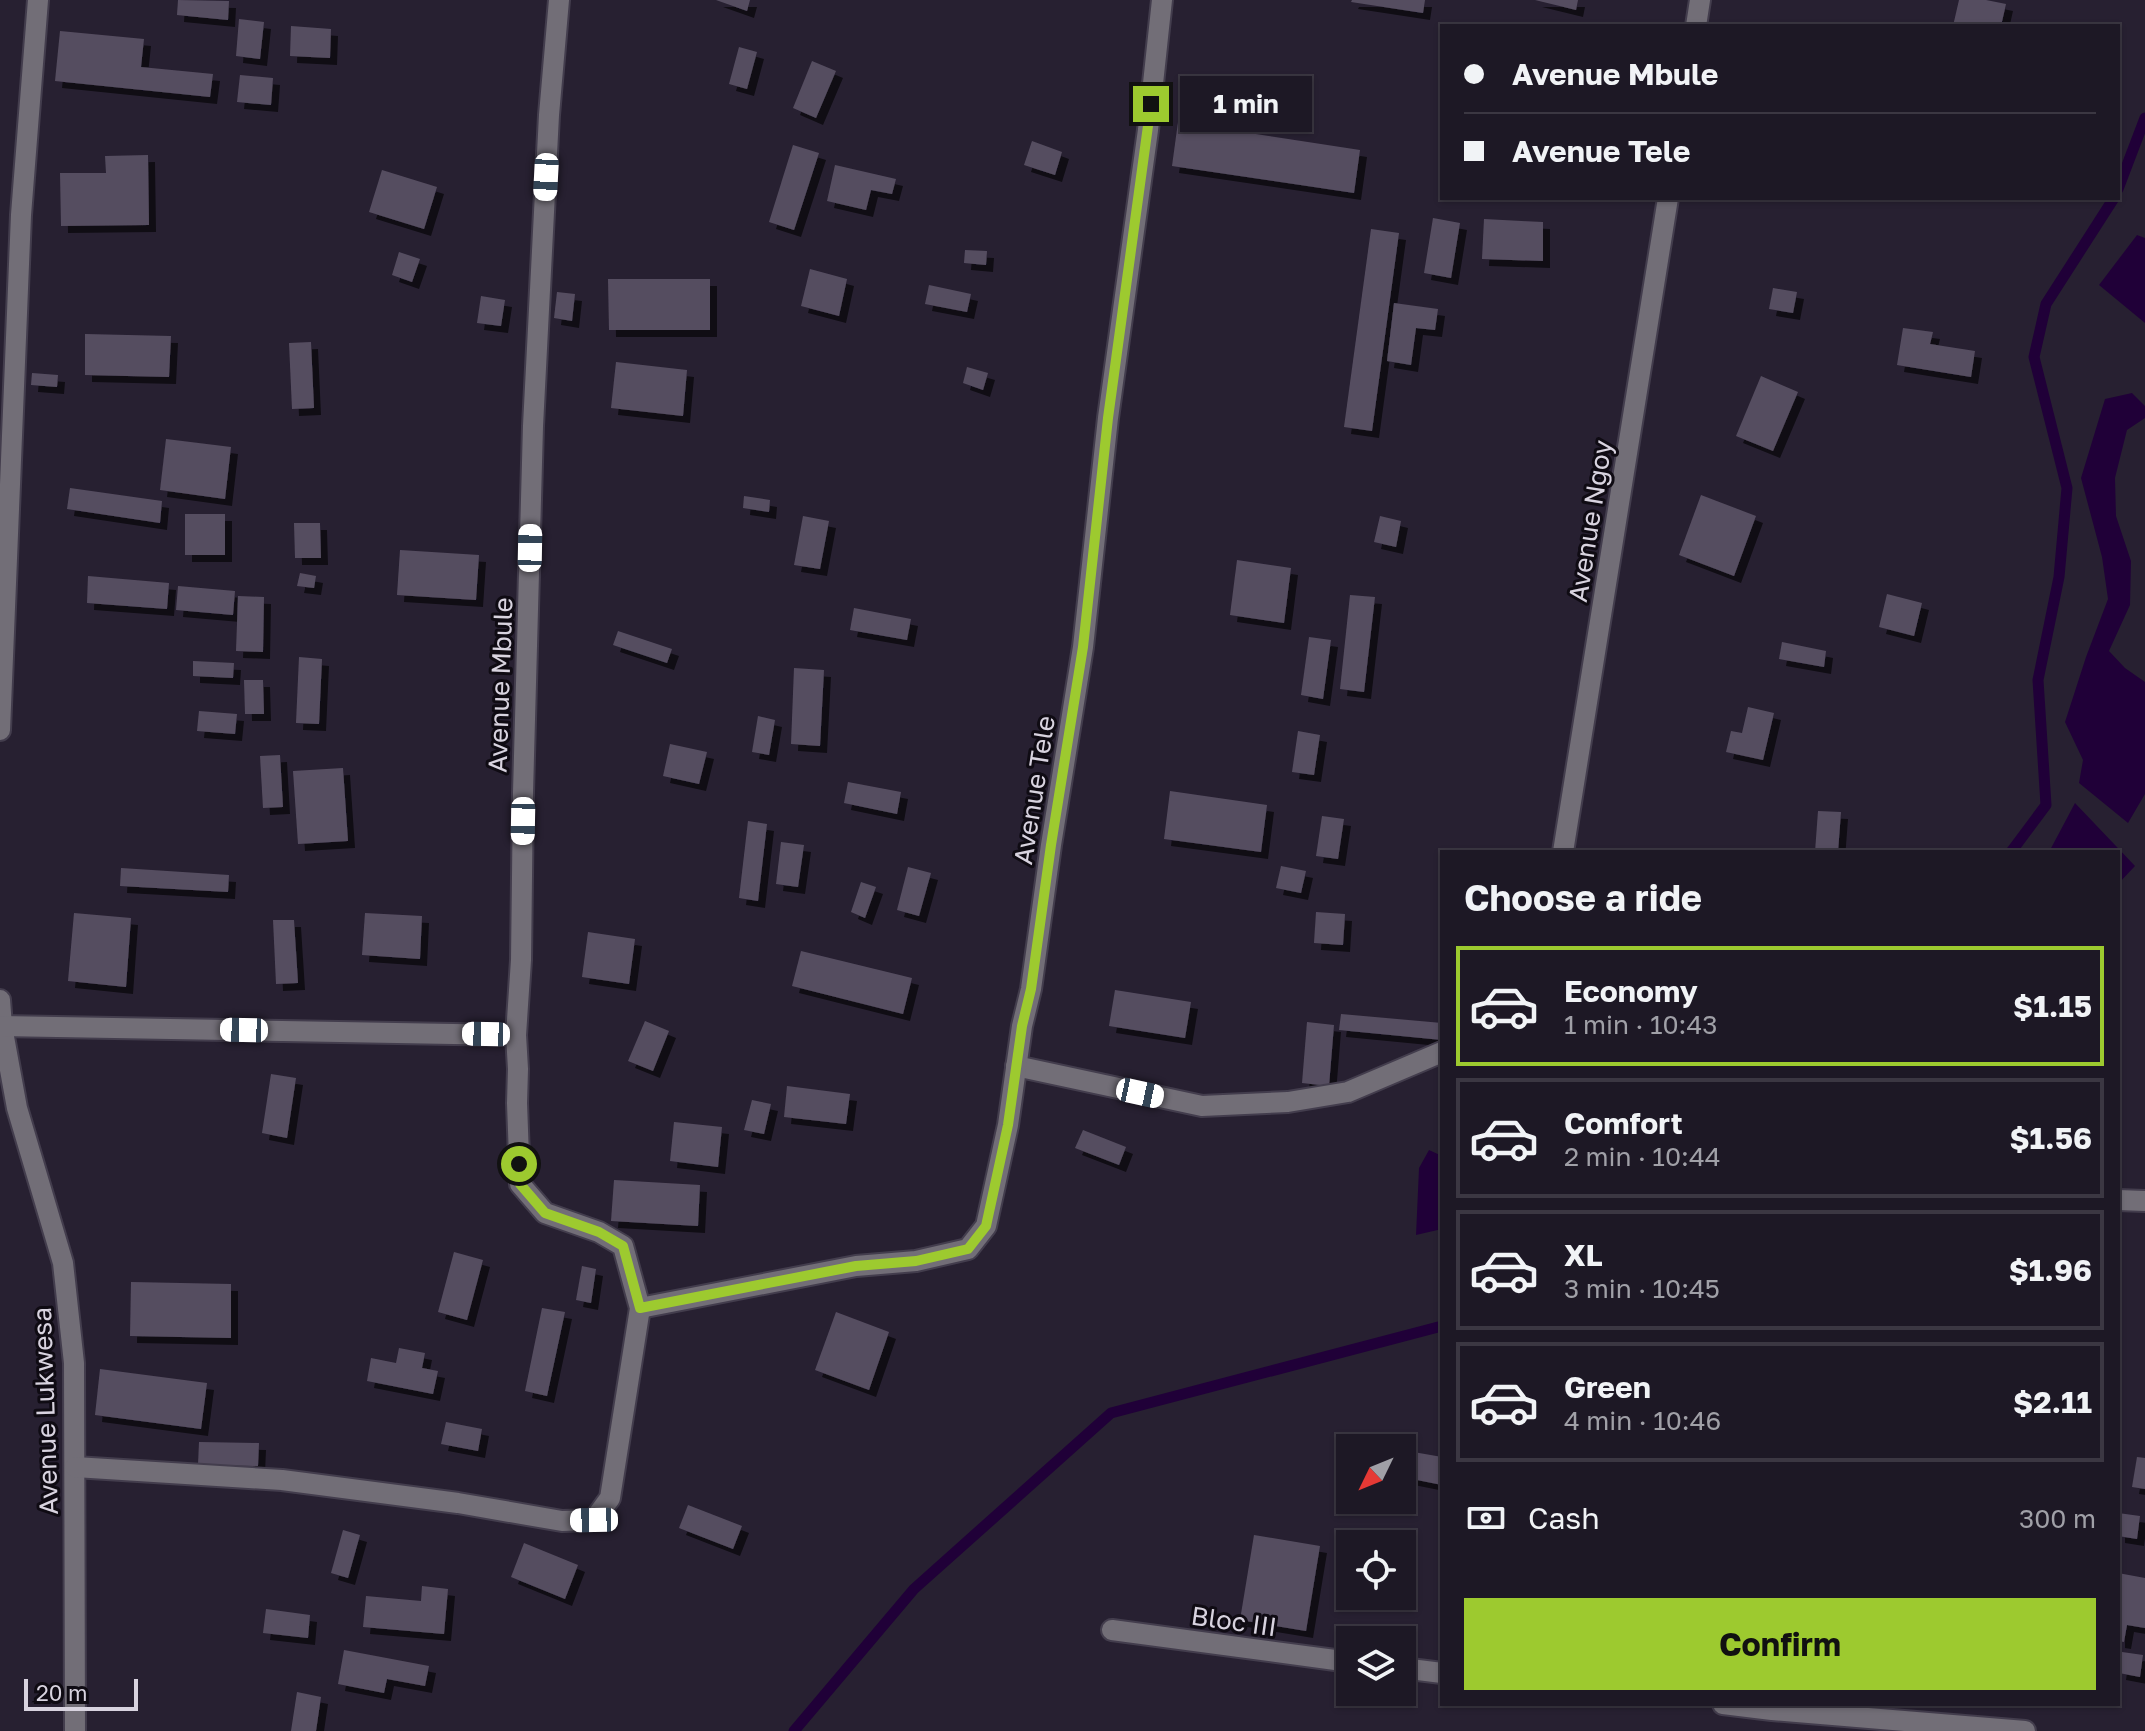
<!DOCTYPE html>
<html lang="en">
<head>
<meta charset="utf-8">
<style>
	:root { --surface:#1d1825; --page:#2a2532; --text:#f1f3f6; --muted:#a0a0a7; --line:#3b3742; --accent:#9dca2f }
	body { margin:0; font-family:"Golos Text",sans-serif; background:var(--page); color:var(--text); height:100vh; display:flex; flex-direction:column; font-size:30px; white-space:nowrap }
	* { box-sizing:border-box; margin:0 }
	p { font-size:26px; color:var(--muted) }
	.icon { flex:none; width:44px; height:44px; fill:none; stroke:currentColor; stroke-width:2; stroke-linecap:round; stroke-linejoin:round }
	.map { position:relative; flex:1; overflow:hidden }
	.panel { position:absolute; left:1440px; top:850px; width:680px; height:856px; display:flex; flex-direction:column; background:var(--surface); border-radius:0px; box-shadow:0 2px 6px #0004,0 0 0 2px var(--line) }
	.panel>* { flex:none }
	.banner { position:absolute; left:1440px; top:24px; width:680px; height:176px; border-radius:0px; box-shadow:0 2px 6px #0004,0 0 0 2px var(--line); display:grid; align-content:center; height:176px; padding:0 24px; background:var(--surface) }
	.needle { width:52px; rotate:227deg }
	.buttons { position:absolute; left:1336px; top:1434px; display:grid; gap:16px }
	.buttons a { display:grid; place-items:center; width:80px; height:80px; border-radius:0px; background:var(--surface); box-shadow:0 2px 6px #0004,0 0 0 2px var(--line); font-size:40px }
	.scale { position:absolute; left:24px; bottom:20px; width:114px; box-sizing:border-box; padding-left:8px; border:4px solid #d8d3df; border-top:0; font-size:22px; line-height:28px; white-space:nowrap; color:#d8d3df; -webkit-text-stroke:6px #0f0b13; paint-order:stroke }
	.end { position:absolute; width:36px; height:36px; margin:-18px; border:10px solid #9dca2f; background:#111; box-shadow:0 0 0 4px #111 }
	.from { border-radius:50% }
	.bubble { position:absolute; height:56px; border-radius:0px; background:var(--surface); box-shadow:0 2px 6px #0004,0 0 0 2px var(--line); font-size:26px; font-weight:700; line-height:56px; text-align:center }
	.car { position:absolute; width:24px; height:48px; margin:-24px -12px; border-radius:10px; box-shadow:0 0 6px 2px #0007; background:linear-gradient(#fff 24%,#345 0 40%,#fff 0 76%,#345 0 86%,#fff 0) }
	.banner b { display:flex; align-items:center; gap:28px; height:76px; font-size:30px }
	.banner b+b { border-top:2px solid var(--line) }
	.banner i { width:20px; height:20px; background:var(--text) }
	ul { padding:0; list-style:none }
	li { display:flex; align-items:center; gap:24px; height:120px; margin:0 16px 12px; padding:0 8px; border:4px solid var(--line); border-radius:0px }
	li div { flex:1 }
	li b { display:block; font-size:30px }
	li em { font-style:normal; font-weight:700 }
	li.active { border-color:var(--accent) }
	li>.icon { width:72px; height:72px; stroke-width:1.5 }
	h2 { padding:0 24px; font-size:36px; line-height:96px }
	.pay { display:flex; align-items:center; gap:20px; height:88px; padding:0 24px; font-size:30px }
	.pay p { margin-inline-start:auto }
	.button { display:flex; gap:16px; margin-top:auto; padding:16px 24px }
	.button a { flex:1; height:92px; border-radius:0px; background:var(--accent); color:#111; font-size:32px; font-weight:700; line-height:92px; text-align:center }
	.map>svg:first-child { display:block }
	.water { fill:#200038 }
	.lines { fill:none; stroke-linecap:round; stroke-linejoin:round }
	.stream { stroke:#200038; stroke-width:11 }
	.building { fill:#554d60; filter:url(#shadow) }
	.minor-casing { stroke:#433d4d; stroke-width:24 }
	.minor { stroke:#726e77; stroke-width:20 }
	.route { stroke:#9dca2f; stroke-width:10 }
	.labels { text-anchor:middle; dominant-baseline:central; stroke-width:6; stroke-linejoin:round; paint-order:stroke }
	.street-label { font-size:26px; fill:#d8d3df; stroke:#0f0b13 }
</style>
</head>
<body>
<div class="map">
<svg width="2145" height="1731" viewBox="0 0 2145 1731">
	<defs>
		<filter id="shadow"><feDropShadow dx="7" dy="7" stdDeviation="0" flood-color="#0009"/></filter>
	</defs>
	<rect width="100%" height="100%" fill="#272031"/>
	<g class="water">
		<path d="M2137 235 2145 238V323L2099 285Z"/>
		<path d="M2132 393 2145 406V418L2127 430 2115 478 2116 516 2131 561 2130 605 2109 651 2125 668 2145 682V794L2128 823 2079 783 2083 760 2065 722 2086 657 2108 599 2102 557 2081 478 2105 399Z"/>
		<path d="M2075 803 2135 866 2118 884V852H2049Z"/>
		<path d="M1429 1150 1442 1156V1229L1416 1235 1419 1168Z"/>
	</g>
	<g class="lines">
		<g class="stream">
			<path d="M2118 189 2145 118"/>
			<path d="M2011 852 2046 805 2038 680 2059 577 2067 488 2034 357 2046 304 2114 198"/>
			<path d="M794 1731 914 1589 1111 1413 1442 1326"/>
		</g>
	</g>
	<g class="building">
		<path d="M178 0 229 1 228 20 177 15Z"/>
		<path d="M716 0H750L747 11Z"/>
		<path d="M1352 0H1425L1423 13 1351 2Z"/>
		<path d="M1535 0H1578L1576 10Z"/>
		<path d="M1959 0H1986L2006 4 2001 26H1953Z"/>
		<path d="M239 19 264 22 260 59 236 56Z"/>
		<path d="M291 26 331 29 330 58 290 56Z"/>
		<path d="M60 31 144 39 141 67 213 74 210 97 55 81Z"/>
		<path d="M739 47 757 52 747 89 729 84Z"/>
		<path d="M812 61 836 71 816 118 793 108Z"/>
		<path d="M240 75 273 78 271 105 237 102Z"/>
		<path d="M1178 122 1360 150 1354 193 1172 166Z"/>
		<path d="M1032 141 1062 152 1055 175 1024 165Z"/>
		<path d="M793 145 819 153 794 230 769 222Z"/>
		<path d="M148 155 149 225 61 226 60 173H106L105 156Z"/>
		<path d="M835 165 896 179 892 194 871 190 866 210 827 201Z"/>
		<path d="M382 170 437 187 424 229 369 212Z"/>
		<path d="M1433 218 1460 223 1451 278 1424 273Z"/>
		<path d="M1484 219 1543 222V261L1482 259Z"/>
		<path d="M1371 229 1399 233 1372 431 1344 427Z"/>
		<path d="M965 250 987 251 986 265 964 263Z"/>
		<path d="M399 252 420 259 412 282 392 275Z"/>
		<path d="M810 269 847 279 839 316 801 306Z"/>
		<path d="M608 279H710V330H609Z"/>
		<path d="M929 285 971 294 967 312 925 304Z"/>
		<path d="M1773 288 1797 292 1793 313 1769 309Z"/>
		<path d="M557 292 575 294 572 321 554 318Z"/>
		<path d="M481 296 505 300 501 326 477 323Z"/>
		<path d="M1394 303 1438 309 1435 330 1416 328 1411 365 1387 361Z"/>
		<path d="M1903 328 1933 332 1930 344 1975 351 1971 377 1897 365Z"/>
		<path d="M85 334 171 336 169 377 85 375Z"/>
		<path d="M311 342 314 408 292 409 289 343Z"/>
		<path d="M616 362 687 370 683 416 611 408Z"/>
		<path d="M967 367 988 373 983 390 963 383Z"/>
		<path d="M32 373 58 375 57 387 31 385Z"/>
		<path d="M1761 376 1798 392 1773 451 1736 436Z"/>
		<path d="M166 439 231 447 225 499 160 490Z"/>
		<path d="M70 488 162 501 160 523 67 509Z"/>
		<path d="M1701 495 1756 516 1734 576 1679 555Z"/>
		<path d="M744 496 770 500 769 512 743 508Z"/>
		<rect x="185" y="514" width="40" height="41"/>
		<path d="M803 516 829 521 820 569 794 565Z"/>
		<path d="M1380 516 1401 521 1396 547 1374 542Z"/>
		<path d="M294 523H320L321 558H295Z"/>
		<path d="M400 550 479 555 476 600 397 595Z"/>
		<path d="M1237 560 1291 568 1284 623 1230 615Z"/>
		<path d="M300 573 316 576 314 588 297 586Z"/>
		<path d="M88 576 169 583 167 609 87 603Z"/>
		<path d="M178 586 235 591 233 615 176 610Z"/>
		<path d="M1887 594 1922 603 1914 636 1879 627Z"/>
		<path d="M1350 595 1375 597 1364 692 1340 689Z"/>
		<path d="M238 596 264 597 263 652 236 651Z"/>
		<path d="M854 608 911 619 907 640 850 630Z"/>
		<path d="M618 631 672 649 667 663 613 645Z"/>
		<path d="M1309 637 1331 640 1323 699 1301 695Z"/>
		<path d="M1782 642 1826 651 1824 667 1779 659Z"/>
		<path d="M299 657 322 659 319 724 296 723Z"/>
		<path d="M193 661 234 663 233 678 193 676Z"/>
		<path d="M794 668 824 670 820 746 791 744Z"/>
		<path d="M244 680H263L264 714H245Z"/>
		<path d="M1748 707 1774 713 1763 760 1726 752 1731 731 1742 733Z"/>
		<path d="M199 711 237 714 235 734 197 731Z"/>
		<path d="M758 716 775 720 769 755 752 752Z"/>
		<path d="M1298 731 1320 735 1314 775 1292 772Z"/>
		<path d="M670 744 707 752 699 784 663 776Z"/>
		<path d="M280 755 283 807 263 808 260 756Z"/>
		<path d="M343 768 348 841 298 844 293 771Z"/>
		<path d="M848 782 901 792 897 814 844 803Z"/>
		<path d="M1170 791 1267 805 1261 852 1164 839Z"/>
		<path d="M1818 811 1841 812 1838 852H1815Z"/>
		<path d="M1322 816 1344 819 1338 859 1316 856Z"/>
		<path d="M748 821 767 824 758 901 739 898Z"/>
		<path d="M781 842 804 845 798 887 776 884Z"/>
		<path d="M1281 866 1306 871 1301 893 1276 888Z"/>
		<path d="M908 867 931 873 919 916 897 910Z"/>
		<path d="M121 868 229 875 228 892 120 886Z"/>
		<path d="M861 882 876 887 865 918 851 912Z"/>
		<path d="M1316 912 1345 914 1343 945 1314 943Z"/>
		<path d="M74 913 131 918 126 987 68 981Z"/>
		<path d="M365 913 422 916 420 959 362 955Z"/>
		<path d="M273 920H294L298 983 276 984Z"/>
		<path d="M588 932 635 939 629 984 582 977Z"/>
		<path d="M801 951 912 978 903 1014 792 986Z"/>
		<path d="M1115 990 1191 1002 1185 1038 1109 1026Z"/>
		<path d="M1341 1014 1442 1023V1040L1339 1030Z"/>
		<path d="M645 1021 669 1031 653 1071 628 1061Z"/>
		<path d="M1307 1022 1334 1025 1329 1086 1302 1083Z"/>
		<path d="M271 1074 296 1078 287 1138 262 1133Z"/>
		<path d="M787 1086 850 1094 846 1124 784 1117Z"/>
		<path d="M752 1100 771 1104 764 1134 744 1130Z"/>
		<path d="M674 1122 722 1127 718 1167 670 1161Z"/>
		<path d="M1083 1130 1126 1147 1119 1165 1075 1148Z"/>
		<path d="M614 1180 700 1185 698 1226 611 1221Z"/>
		<path d="M454 1252 483 1260 467 1320 438 1312Z"/>
		<path d="M582 1266 596 1269 591 1303 576 1300Z"/>
		<path d="M131 1282 231 1284V1338L130 1336Z"/>
		<path d="M542 1308 565 1312 547 1396 525 1391Z"/>
		<path d="M836 1312 889 1332 869 1390 815 1370Z"/>
		<path d="M399 1348 425 1353 422 1368 438 1371 433 1394 367 1381 371 1358 396 1363Z"/>
		<path d="M100 1369 207 1383 201 1429 95 1415Z"/>
		<path d="M446 1422 482 1429 478 1451 441 1444Z"/>
		<path d="M199 1442 259 1443 258 1466 198 1465Z"/>
		<path d="M1402 1450 1442 1457V1485L1402 1477Z"/>
		<path d="M2137 1457 2145 1458V1489L2132 1487Z"/>
		<path d="M688 1505 742 1526 733 1549 679 1528Z"/>
		<path d="M2118 1513 2140 1516 2137 1539 2118 1536Z"/>
		<path d="M343 1530 360 1535 348 1578 331 1573Z"/>
		<path d="M1254 1535 1320 1546 1306 1631 1240 1620Z"/>
		<path d="M524 1543 578 1565 565 1599 511 1577Z"/>
		<path d="M2118 1573 2145 1578V1628L2127 1625 2124 1642 2118 1641Z"/>
		<path d="M422 1586 448 1589 444 1634 363 1627 366 1596 421 1601Z"/>
		<path d="M266 1609 310 1615 308 1638 263 1633Z"/>
		<path d="M344 1650 429 1666 425 1686 387 1679 384 1693 338 1684Z"/>
		<path d="M2122 1652 2143 1655 2140 1677 2119 1673Z"/>
		<path d="M297 1692 321 1697 316 1731H291Z"/>
	</g>
	<g class="lines">
		<g class="minor-casing">
			<g id="minor">
				<path d="M1696 26 1700 0"/>
				<path d="M0 730 21 215 38 0"/>
				<path d="M1563 852 1668 198"/>
				<path d="M0 1000 2 1026 17 1108 63 1263 74 1363 75 1731"/>
				<path d="M0 1026 516 1035"/>
				<path d="M1016 1066 1202 1106 1288 1102 1348 1092 1442 1052"/>
				<path d="M2118 1200 2145 1201"/>
				<path d="M640 1308 856 1266 916 1261 968 1249 986 1226 1008 1125 1022 1026 1031 989 1051 845 1083 647 1108 418 1148 130 1162 0"/>
				<path d="M75 1467 282 1480 458 1503 562 1521 594 1520 610 1498 640 1308 623 1246 599 1232 545 1213 520 1184 517 1103 518 1069 516 1035 521 960 523 793 533 426 549 115 559 0"/>
				<path d="M1112 1630 1350 1662"/>
				<path d="M1402 1668 1442 1673"/>
				<path d="M1723 1704 1772 1710 2025 1731"/>
			</g>
		</g>
		<use href="#minor" class="minor"/>
	</g>
	<g class="lines">
		<path class="route" d="M519 1164 520 1184 545 1213 599 1232 623 1246 640 1308 856 1266 916 1261 968 1249 986 1226 1008 1125 1022 1026 1031 989 1051 845 1083 647 1108 418 1151 104"/>
	</g>
	<g class="labels">
		<g class="street-label">
			<text transform="translate(1590 521) rotate(-81)">Avenue Ngoy</text>
			<text transform="translate(500 685) rotate(-88)">Avenue Mbule</text>
			<text transform="translate(1034 790) rotate(-81)">Avenue Tele</text>
			<text transform="translate(45 1411) rotate(-92)">Avenue Lukwesa</text>
			<text transform="translate(1234 1621) rotate(8)">Bloc III</text>
		</g>
	</g>
</svg>
<div class="buttons">
<a><svg class="needle" viewBox="-14 -14 28 28"><path d="M0-13l5 13h-10z" fill="#e53935"/><path d="M0 13l5-13h-10z" fill="#a0a0a7"/></svg></a>
<a><svg class="icon" aria-label="locate" viewBox="0 0 24 24"><circle cx="12" cy="12" r="6"/><path d="M12 2v4M12 18v4M2 12h4M18 12h4"/></svg></a>
<a><svg class="icon" aria-label="layers" viewBox="0 0 24 24"><path d="M12 4l9 5-9 5-9-5zM3 14l9 5 9-5"/></svg></a>
</div>
<div class="scale">20 m</div>
<i class="end from" style="left:519px;top:1164px"></i>
<i class="end" style="left:1151px;top:104px"></i>
<div class="bubble" style="left:1180px;top:76px;width:132px">1 min</div>
<i class="car" style="left:546px;top:177px;rotate:183deg"></i>
<i class="car" style="left:530px;top:548px;rotate:1deg"></i>
<i class="car" style="left:523px;top:821px;rotate:181deg"></i>
<i class="car" style="left:244px;top:1030px;rotate:271deg"></i>
<i class="car" style="left:486px;top:1034px;rotate:271deg"></i>
<i class="car" style="left:1140px;top:1093px;rotate:102deg"></i>
<i class="car" style="left:594px;top:1520px;rotate:269deg"></i>
<div class="banner">
<b><i class="from"></i>Avenue Mbule</b>
<b><i></i>Avenue Tele</b>
</div>
<section class="panel">
<h2>Choose a ride</h2>
<ul>
<li class="active"><svg class="icon" aria-label="car" viewBox="0 0 24 24"><path d="M5 17H2v-5l4-1 3-4h7l3 4 3 1v5h-3M9 17h6M6 11h13"/><circle cx="7" cy="17" r="2"/><circle cx="17" cy="17" r="2"/></svg><div><b>Economy</b><p>1 min · 10:43</p></div><em>$1.15</em></li>
<li><svg class="icon" aria-label="car" viewBox="0 0 24 24"><path d="M5 17H2v-5l4-1 3-4h7l3 4 3 1v5h-3M9 17h6M6 11h13"/><circle cx="7" cy="17" r="2"/><circle cx="17" cy="17" r="2"/></svg><div><b>Comfort</b><p>2 min · 10:44</p></div><em>$1.56</em></li>
<li><svg class="icon" aria-label="car" viewBox="0 0 24 24"><path d="M5 17H2v-5l4-1 3-4h7l3 4 3 1v5h-3M9 17h6M6 11h13"/><circle cx="7" cy="17" r="2"/><circle cx="17" cy="17" r="2"/></svg><div><b>XL</b><p>3 min · 10:45</p></div><em>$1.96</em></li>
<li><svg class="icon" aria-label="car" viewBox="0 0 24 24"><path d="M5 17H2v-5l4-1 3-4h7l3 4 3 1v5h-3M9 17h6M6 11h13"/><circle cx="7" cy="17" r="2"/><circle cx="17" cy="17" r="2"/></svg><div><b>Green</b><p>4 min · 10:46</p></div><em>$2.11</em></li>
</ul>
<div class="pay"><svg class="icon" aria-label="cash" viewBox="0 0 24 24"><path d="M3 7h18v10H3z"/><circle cx="12" cy="12" r="2"/></svg>Cash<p>300 m</p></div>
<div class="button"><a>Confirm</a></div>
</section>
</div>
</body>
</html>
